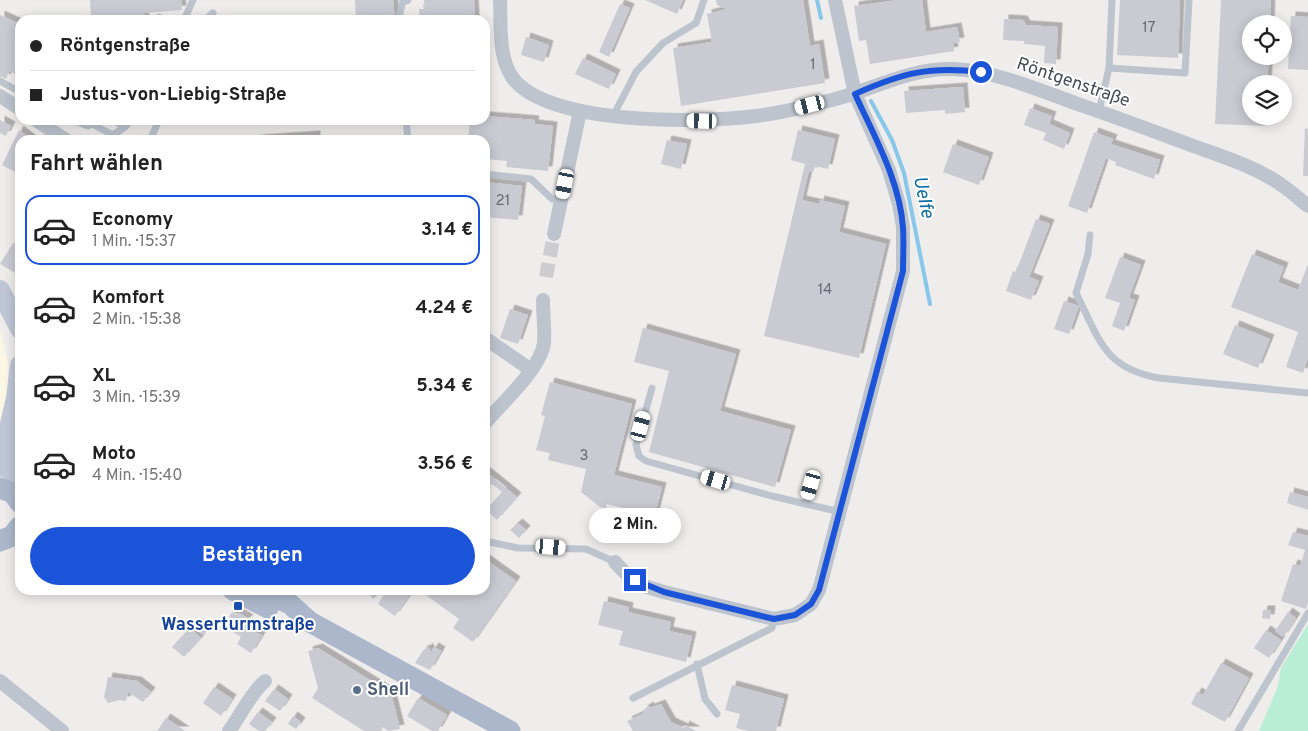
<!DOCTYPE html>
<html lang="de">
<head>
<meta charset="utf-8">
<style>
	:root { --surface:#fff; --page:#f6f6f6; --text:#222; --muted:#767676; --line:#e0e0e0; --accent:#1c54d9 }
	body { margin:0; font-family:Overpass,sans-serif; background:var(--page); color:var(--text); height:100vh; display:flex; flex-direction:column; font-size:19px; white-space:nowrap }
	* { box-sizing:border-box; margin:0 }
	p { font-size:16px; color:var(--muted) }
	.icon { flex:none; width:28px; height:28px; fill:none; stroke:currentColor; stroke-width:2; stroke-linecap:round; stroke-linejoin:round }
	.map { position:relative; flex:1; overflow:hidden }
	.sheet { position:absolute; left:15px; top:135px; width:475px; height:460px; display:flex; flex-direction:column; background:var(--surface); border-radius:15px; box-shadow:0 2px 12px #0003 }
	.sheet>* { flex:none }
	.banner { position:absolute; left:15px; top:15px; width:475px; height:110px; border-radius:15px; box-shadow:0 2px 12px #0003; display:grid; align-content:center; height:110px; padding:0 15px; background:var(--surface) }
	.controls { position:absolute; left:1242px; top:15px; display:grid; gap:10px }
	.controls a { display:grid; place-items:center; width:50px; height:50px; border-radius:50%; background:var(--surface); box-shadow:0 2px 12px #0003; font-size:25px }
	.end { position:absolute; width:22px; height:22px; margin:-11px; border:6px solid #1c54d9; background:#fff; box-shadow:0 0 0 2px #fff }
	.from { border-radius:50% }
	.bubble { position:absolute; height:35px; border-radius:18px; background:var(--surface); box-shadow:0 2px 12px #0003; font-size:16px; font-weight:700; line-height:35px; text-align:center }
	.car { position:absolute; width:15px; height:30px; margin:-15px -8px; border-radius:6px; box-shadow:0 0 4px 1px #0007; background:linear-gradient(#fff 24%,#345 0 40%,#fff 0 76%,#345 0 86%,#fff 0) }
	.banner b { display:flex; align-items:center; gap:18px; height:48px; font-size:19px }
	.banner b+b { border-top:1px solid var(--line) }
	.banner i { width:12px; height:12px; background:var(--text) }
	ul { padding:0; list-style:none }
	li { display:flex; align-items:center; gap:15px; height:70px; margin:0 10px 8px; padding:0 5px; border:2px solid transparent; border-radius:15px }
	li div { flex:1 }
	li b { display:block; font-size:19px }
	li em { font-style:normal; font-weight:700 }
	li.selected { border-color:var(--accent) }
	li>.icon { width:45px; height:45px; stroke-width:1.5 }
	h2 { padding:0 15px; font-size:22px; line-height:60px }
	.action { display:flex; gap:10px; margin-top:auto; padding:10px 15px }
	.action a { flex:1; height:58px; border-radius:30px; background:var(--accent); color:#fff; font-size:20px; font-weight:700; line-height:58px; text-align:center }
	.map>svg:first-child { display:block }
	.commercial { fill:#fbf7e4 }
	.green { fill:#baedd5 }
	.lines { fill:none; stroke-linecap:round; stroke-linejoin:round }
	.stream { stroke:#88c7e9; stroke-width:4 }
	.building { fill:#c9cad2; filter:url(#shadow) }
	.street-tunnel { stroke:#cdcccf; stroke-width:14; stroke-dasharray:14 7; stroke-linecap:butt }
	.lane { stroke:#bdc4ce; stroke-width:7 }
	.street { stroke:#bdc4ce; stroke-width:14 }
	.secondary { stroke:#bfc6d5; stroke-width:20 }
	.primary { stroke:#acb7cb; stroke-width:21 }
	.route { stroke:#1c54d9; stroke-width:6 }
	.transit-dot { fill:#1a4fb4; stroke:#fff; stroke-width:2 }
	.service-dot { fill:#5c6f8a; stroke:#fff; stroke-width:2 }
	.labels { text-anchor:middle; dominant-baseline:central; stroke-width:4; stroke-linejoin:round; paint-order:stroke }
	.number-label { font-size:15px; fill:#666c77 }
	.street-label { font-size:18px; fill:#454d59; stroke:#fff }
	.transit-label { font-size:18px; font-weight:bold; fill:#164399; stroke:#fff }
	.service-label { font-size:18px; font-weight:bold; fill:#4e5e75; stroke:#fff; text-anchor:start }
	.water-label { font-size:19px; font-style:italic; fill:#0f6fa2; stroke:#fff }
</style>
</head>
<body>
<div class="map">
<svg width="1308" height="731" viewBox="0 0 1308 731">
	<defs>
		<filter id="shadow"><feDropShadow dx="4.5" dy="-4.5" stdDeviation="0" flood-color="#0004"/></filter>
	</defs>
	<rect width="100%" height="100%" fill="#efecec"/>
	<path class="commercial" d="M0 329 8 362V393L0 424Z"/>
	<path class="green" d="M1308 624V731H1259L1278 686 1281 668Z"/>
	<g class="lines">
		<g class="stream">
			<path d="M817 0 821 18"/>
			<path d="M871 101 892 140 904 173 930 304"/>
		</g>
	</g>
	<g class="building">
		<path d="M90 0H181L182 10 144 13 145 20H91Z"/>
		<path d="M355 0H393L395 20H356Z"/>
		<path d="M424 0H474L475 20H420L419 9H425Z"/>
		<path d="M645 0H683L677 14Z"/>
		<path d="M716 0H803L810 46 819 44 825 83 681 106 673 48 712 42 707 14 727 9 717 5Z"/>
		<path d="M898 0H922L926 32 957 27 960 42 953 43 954 51 870 64 866 40 859 41 854 6Z"/>
		<path d="M1120 0H1180L1178 58 1117 55Z"/>
		<path d="M1221 0H1271L1270 24H1251V56H1269L1267 84H1251V116H1266L1265 126 1215 124Z"/>
		<path d="M620 4 630 8 609 57 599 52Z"/>
		<path d="M0 15 20 24V76L9 71 6 79 0 76Z"/>
		<path d="M1291 16 1308 17V70L1288 69Z"/>
		<path d="M1004 19 1023 20 1026 25 1058 27 1056 64 1044 63 1045 46 1024 44V41L1003 40Z"/>
		<path d="M526 37 549 45 544 62 521 55Z"/>
		<path d="M583 58 616 74 609 89 575 74Z"/>
		<path d="M963 87 965 112 945 114V110L906 113 904 91Z"/>
		<path d="M1030 108 1052 116 1049 124 1070 133 1064 149 1043 140 1046 133 1024 125Z"/>
		<path d="M485 116 535 120 534 124 553 126 548 171 506 167 507 161 485 159V140H468L470 120H485Z"/>
		<path d="M0 120 11 126 6 136 0 133Z"/>
		<path d="M1305 128 1308 129V176H1303Z"/>
		<path d="M19 130 32 140H20L19 174 2 165Z"/>
		<path d="M798 130 835 139 828 169 815 166 813 172 809 171 802 200 819 204 820 200 845 206 839 232 886 244 859 358 764 336 805 164 791 160Z"/>
		<path d="M1094 132 1113 139 1111 144 1160 160 1154 179 1115 165 1116 162 1106 158 1087 213 1068 206Z"/>
		<path d="M316 135V140H257V139Z"/>
		<path d="M667 140 687 144 681 169 661 164Z"/>
		<path d="M953 144 989 157 979 185 943 172Z"/>
		<path d="M485 182 522 186 518 220 485 217Z"/>
		<path d="M1036 219 1050 224 1029 277 1039 281 1031 300 1006 291 1013 271 1016 272Z"/>
		<path d="M13 243 20 247V276L0 264Z"/>
		<path d="M1252 254 1284 267 1278 282 1298 290 1308 264V358L1303 373 1286 367 1298 332 1231 307Z"/>
		<path d="M1120 257 1141 265 1129 298 1135 300 1124 331 1112 326 1120 303 1105 298Z"/>
		<path d="M1064 301 1079 306 1069 334 1054 329Z"/>
		<path d="M510 309 528 315 518 344 500 338Z"/>
		<path d="M1235 325 1270 339 1258 368 1223 354Z"/>
		<path d="M643 328 736 354 720 411 791 430 775 487 649 452 669 371 634 362Z"/>
		<path d="M550 382 632 404 614 475 662 487 650 534 622 527 626 509 607 504 606 508 600 507 581 492 586 469 548 460 550 453 536 450 545 416 541 415Z"/>
		<path d="M485 471 517 497 497 520 486 510 502 492 491 483 485 491Z"/>
		<path d="M1290 492 1308 497V510L1287 503Z"/>
		<path d="M518 523 526 530 519 538 510 530Z"/>
		<path d="M1293 532 1308 536V602L1306 609 1281 601 1293 564 1300 566 1305 550 1288 545Z"/>
		<path d="M485 559 516 581 473 642 453 628 459 619 419 590H485Z"/>
		<path d="M366 590H380L381 592 373 599Z"/>
		<path d="M387 590H413L395 616 378 604Z"/>
		<path d="M604 601 629 607 628 612 671 622 669 631 692 636 686 662 619 645 623 631 598 625Z"/>
		<path d="M1263 610H1271L1270 619 1262 618Z"/>
		<path d="M232 612 237 615 239 613 249 619 244 623 246 629 262 635 251 653 237 644 241 637 233 632 240 621 229 617Z"/>
		<path d="M1288 612 1296 618 1283 637 1275 631Z"/>
		<path d="M198 623 207 631 203 635 194 628Z"/>
		<path d="M190 628 201 638 184 657 172 647Z"/>
		<path d="M1266 630 1281 640 1269 658 1254 648Z"/>
		<path d="M428 647 431 652 434 647 441 651 430 670 415 663 424 649 426 650Z"/>
		<path d="M318 648 391 693 400 729 388 731 383 727 381 731H364L312 698 318 688 308 651Z"/>
		<path d="M1221 663 1249 678 1225 722 1191 704 1197 692 1203 695Z"/>
		<path d="M108 677 137 681 151 692 143 702 128 692 126 701 119 700 108 703 104 697Z"/>
		<path d="M732 685 784 699 776 731H748L736 728 740 714 725 710Z"/>
		<path d="M214 687 232 699 221 716 203 703Z"/>
		<path d="M274 689 288 699 280 711 265 701Z"/>
		<path d="M418 698 447 715 438 731H432L407 716Z"/>
		<path d="M661 704 671 722 684 728 685 725 696 731H633L627 721 644 713 643 710 649 706 650 708Z"/>
		<path d="M258 712 272 722 265 731H259L249 724Z"/>
		<path d="M293 716 301 722 296 729 288 724Z"/>
		<path d="M166 718 185 731H157Z"/>
	</g>
	<g class="lines">
		<path class="street-tunnel" d="M546 277 554 234"/>
		<g class="lane">
			<path d="M159 17 160 20"/>
			<path d="M184 20 193 0"/>
			<path d="M205 20 213 13"/>
			<path d="M399 20 402 3 408 0"/>
			<path d="M1109 68 1185 73 1189 0"/>
			<path d="M0 81 20 92"/>
			<path d="M1099 111 1109 68 1112 0"/>
			<path d="M613 116 636 72 663 43 696 23 704 0"/>
			<path d="M72 120 88 126"/>
			<path d="M84 120 113 135 125 127"/>
			<path d="M113 120 125 127 131 120"/>
			<path d="M406 120 408 140"/>
			<path d="M150 140 159 120"/>
			<path d="M485 174 531 179 552 199 562 200"/>
			<path d="M1090 235 1088 254 1076 293C1099 338 1103 368 1159 378L1308 393"/>
			<path d="M652 388 636 445 639 456 646 461 772 496 840 512"/>
			<path d="M805 504 811 485"/>
			<path d="M485 541 518 548 586 549 615 562"/>
			<path d="M697 664 705 699 717 714"/>
			<path d="M633 698 772 628 774 619"/>
			<path d="M1238 731 1308 613"/>
		</g>
		<g class="street">
			<path d="M500 0C501 24 498 56 512 77 546 126 701 123 756 116 780 113 805 107 828 101 871 91 907 68 953 69 998 71 1043 92 1086 107 1124 120 1161 134 1199 148 1227 158 1258 168 1283 186 1292 192 1300 200 1308 206"/>
			<path d="M0 96 20 109"/>
			<path d="M36 120 66 140"/>
			<path d="M554 234 580 111"/>
			<path d="M485 338 531 370"/>
			<path d="M485 423C502 403 541 368 544 343 545 329 543 314 543 300"/>
			<path d="M615 562 627 575 644 586 664 592 774 619 795 615 811 604 819 590 903 271V227L899 204 889 170 855 94 835 0"/>
			<path d="M0 681 62 731"/>
			<path d="M229 731C241 715 250 694 265 681"/>
		</g>
		<g class="secondary">
			<path d="M0 290 20 329"/>
			<path d="M0 467 16 398 20 365"/>
			<path d="M13 493V470L20 445"/>
		</g>
		<g class="primary">
			<path d="M0 488 13 493 20 503"/>
			<path d="M0 541 12 536 20 526"/>
			<path d="M233 590 268 608"/>
			<path d="M258 590 290 604 310 622 510 731"/>
		</g>
	</g>
	<g class="lines">
		<path class="route" d="M635 580 664 592 774 619 795 615 811 604 819 590 903 271C903 257 904 242 903 228 900 181 874 136 855 94 902 73 929 66 981 72"/>
	</g>
	<rect class="transit-dot" x="233" y="601" width="10" height="10" rx="2.5"/>
	<circle class="service-dot" cx="357" cy="690" r="5"/>
	<g class="labels">
		<g class="number-label">
			<text x="1149" y="28">17</text>
			<text x="813" y="65">1</text>
			<text x="503" y="201">21</text>
			<text x="825" y="290">14</text>
			<text x="584" y="456">3</text>
		</g>
		<g class="street-label">
			<text transform="translate(1073 83) rotate(19)">Röntgenstraße</text>
		</g>
		<g class="transit-label">
			<text x="238" y="625">Wasserturmstraße</text>
		</g>
		<g class="service-label">
			<text x="367" y="690">Shell</text>
		</g>
		<g class="water-label">
			<text transform="translate(923 197) rotate(78)">Uelfe</text>
		</g>
	</g>
</svg>
<div class="controls">
<a><svg class="icon" aria-label="locate" viewBox="0 0 24 24"><circle cx="12" cy="12" r="6"/><path d="M12 2v4M12 18v4M2 12h4M18 12h4"/></svg></a>
<a><svg class="icon" aria-label="layers" viewBox="0 0 24 24"><path d="M12 4l9 5-9 5-9-5zM3 14l9 5 9-5"/></svg></a>
</div>
<i class="end from" style="left:981px;top:72px"></i>
<i class="end" style="left:635px;top:580px"></i>
<div class="bubble" style="left:589px;top:508px;width:92px">2 Min.</div>
<i class="car" style="left:810px;top:105px;rotate:256deg"></i>
<i class="car" style="left:702px;top:121px;rotate:271deg"></i>
<i class="car" style="left:565px;top:184px;rotate:191deg"></i>
<i class="car" style="left:641px;top:426px;rotate:15deg"></i>
<i class="car" style="left:716px;top:480px;rotate:286deg"></i>
<i class="car" style="left:811px;top:485px;rotate:196deg"></i>
<i class="car" style="left:551px;top:547px;rotate:95deg"></i>
<div class="banner">
<b><i class="from"></i>Röntgenstraße</b>
<b><i></i>Justus-von-Liebig-Straße</b>
</div>
<section class="sheet">
<h2>Fahrt wählen</h2>
<ul>
<li class="selected"><svg class="icon" aria-label="car" viewBox="0 0 24 24"><path d="M5 17H2v-5l4-1 3-4h7l3 4 3 1v5h-3M9 17h6M6 11h13"/><circle cx="7" cy="17" r="2"/><circle cx="17" cy="17" r="2"/></svg><div><b>Economy</b><p>1 Min. · 15:37</p></div><em>3.14 €</em></li>
<li><svg class="icon" aria-label="car" viewBox="0 0 24 24"><path d="M5 17H2v-5l4-1 3-4h7l3 4 3 1v5h-3M9 17h6M6 11h13"/><circle cx="7" cy="17" r="2"/><circle cx="17" cy="17" r="2"/></svg><div><b>Komfort</b><p>2 Min. · 15:38</p></div><em>4.24 €</em></li>
<li><svg class="icon" aria-label="car" viewBox="0 0 24 24"><path d="M5 17H2v-5l4-1 3-4h7l3 4 3 1v5h-3M9 17h6M6 11h13"/><circle cx="7" cy="17" r="2"/><circle cx="17" cy="17" r="2"/></svg><div><b>XL</b><p>3 Min. · 15:39</p></div><em>5.34 €</em></li>
<li><svg class="icon" aria-label="car" viewBox="0 0 24 24"><path d="M5 17H2v-5l4-1 3-4h7l3 4 3 1v5h-3M9 17h6M6 11h13"/><circle cx="7" cy="17" r="2"/><circle cx="17" cy="17" r="2"/></svg><div><b>Moto</b><p>4 Min. · 15:40</p></div><em>3.56 €</em></li>
</ul>
<div class="action"><a>Bestätigen</a></div>
</section>
</div>
</body>
</html>
